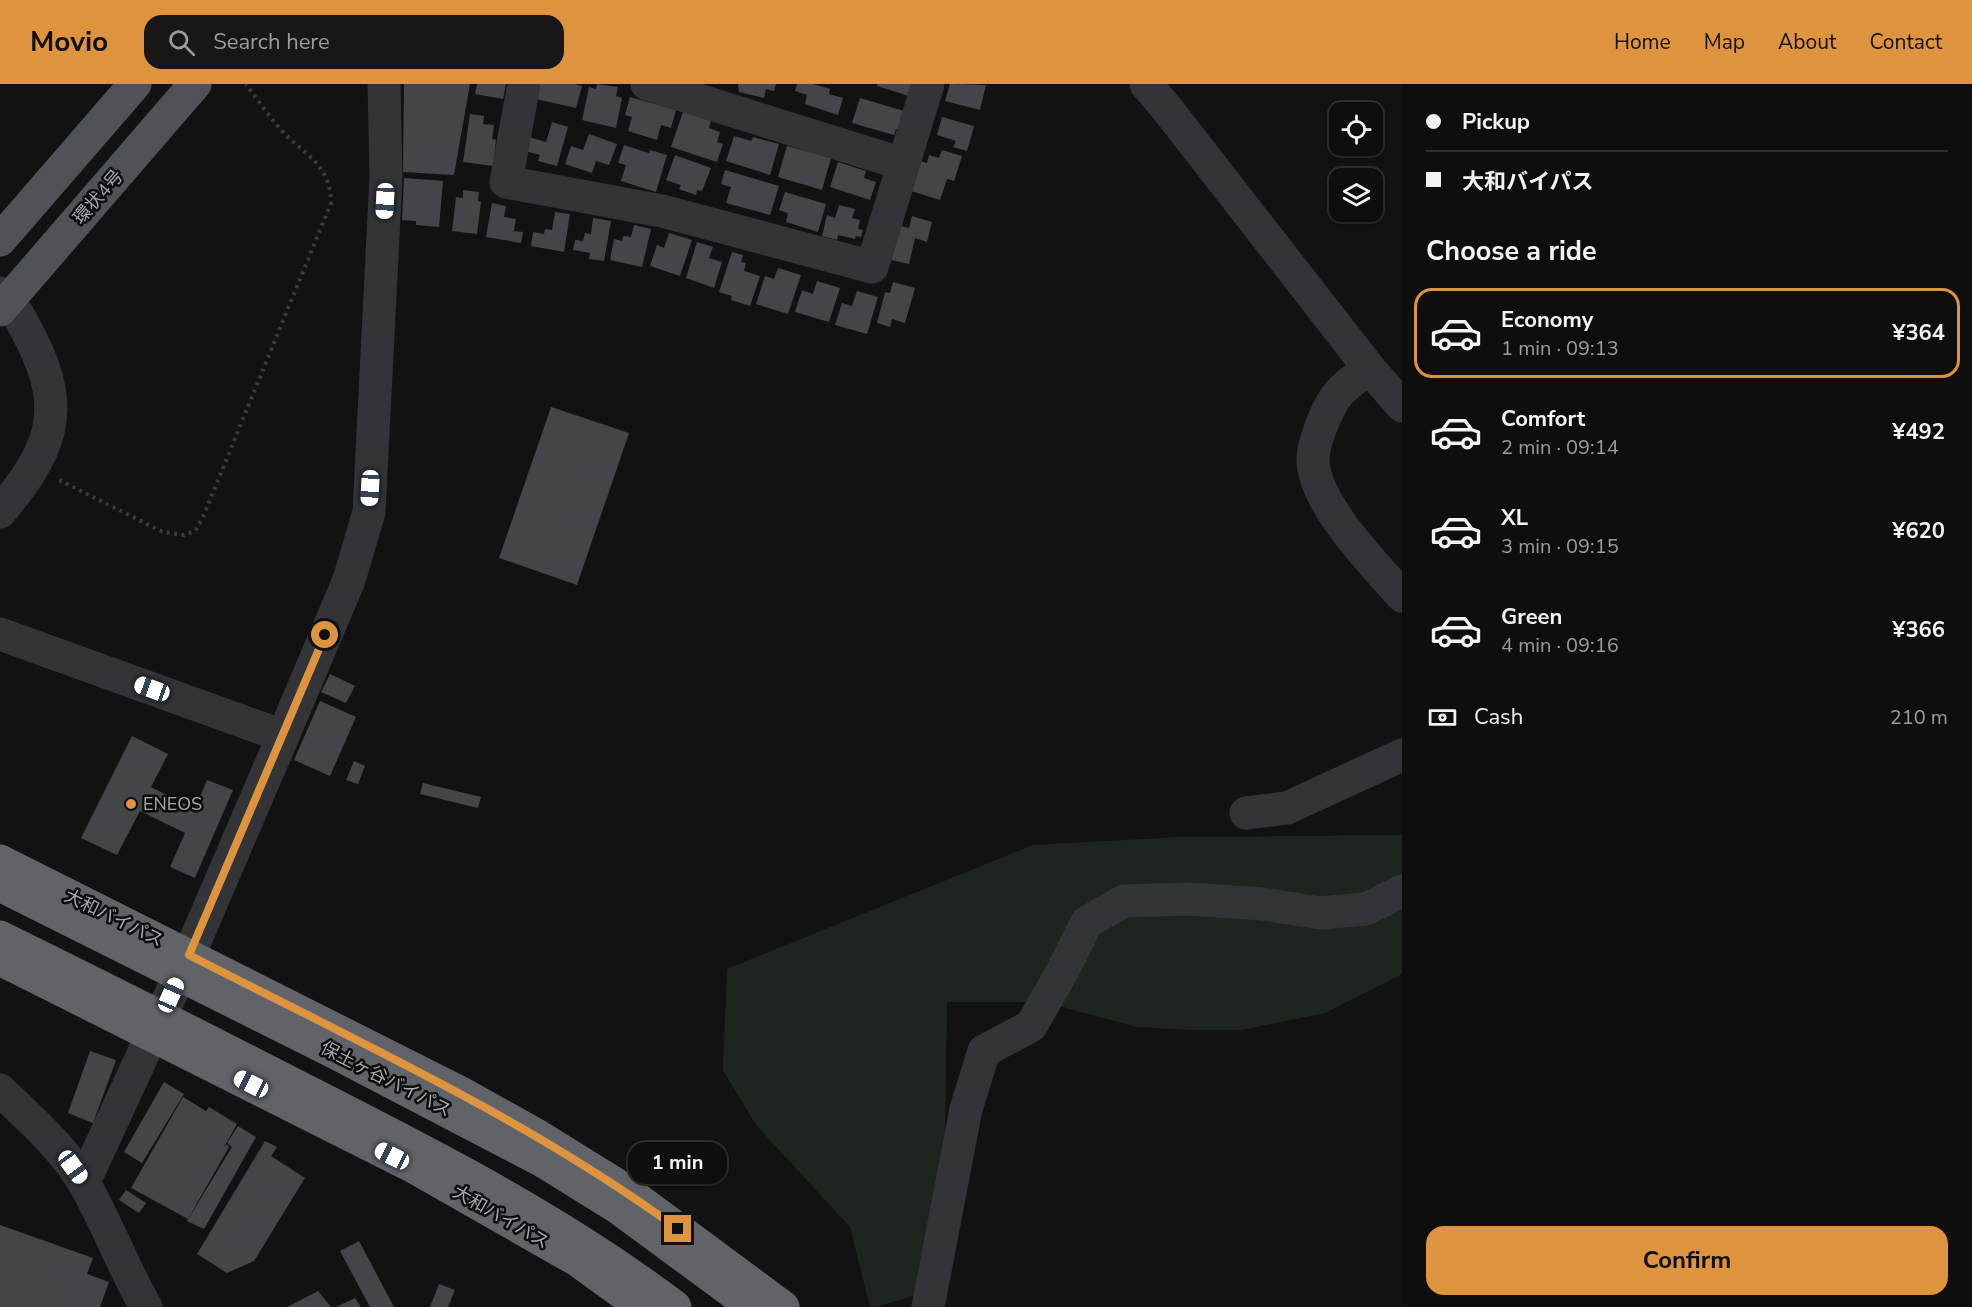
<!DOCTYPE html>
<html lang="en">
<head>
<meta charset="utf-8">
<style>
	:root { --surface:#0e0e0e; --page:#171717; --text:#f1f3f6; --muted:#9b9c9e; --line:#2e2e2e; --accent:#de943f }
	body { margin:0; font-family:"Nunito Sans","Noto Sans JP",sans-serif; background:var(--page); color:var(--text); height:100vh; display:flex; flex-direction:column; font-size:22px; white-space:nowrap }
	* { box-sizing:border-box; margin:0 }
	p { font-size:20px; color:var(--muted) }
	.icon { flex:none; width:33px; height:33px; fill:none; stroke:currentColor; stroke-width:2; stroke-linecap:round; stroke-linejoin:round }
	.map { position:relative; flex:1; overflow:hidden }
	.side { display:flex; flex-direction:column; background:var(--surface); width:570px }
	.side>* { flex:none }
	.guide { display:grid; align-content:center; height:132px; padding:0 24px; background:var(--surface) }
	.fabs { position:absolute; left:1329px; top:18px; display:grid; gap:12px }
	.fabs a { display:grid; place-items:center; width:54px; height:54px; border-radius:12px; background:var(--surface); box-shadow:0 2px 4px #0004,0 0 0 2px var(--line); font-size:30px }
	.end { position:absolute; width:27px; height:27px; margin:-14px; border:8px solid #de943f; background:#111; box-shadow:0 0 0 3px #111 }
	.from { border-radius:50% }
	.bubble { position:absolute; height:42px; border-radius:18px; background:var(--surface); box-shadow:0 2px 4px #0004,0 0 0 2px var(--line); font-size:20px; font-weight:700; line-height:42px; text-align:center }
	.car { position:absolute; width:18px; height:36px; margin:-18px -9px; border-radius:8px; box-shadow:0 0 4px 2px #0007; background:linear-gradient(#fff 24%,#345 0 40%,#fff 0 76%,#345 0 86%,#fff 0) }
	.guide b { display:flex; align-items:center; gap:21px; height:57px; font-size:22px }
	.guide b+b { border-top:2px solid var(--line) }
	.guide i { width:15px; height:15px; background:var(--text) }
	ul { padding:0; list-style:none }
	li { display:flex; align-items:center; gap:18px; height:90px; margin:0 12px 9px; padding:0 12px; border:3px solid transparent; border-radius:18px }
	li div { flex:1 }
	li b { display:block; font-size:22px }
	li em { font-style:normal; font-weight:700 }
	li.active { border-color:var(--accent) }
	li>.icon { width:54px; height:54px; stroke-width:1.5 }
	h2 { padding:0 24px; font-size:27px; line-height:72px }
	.pay { display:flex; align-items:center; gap:15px; height:66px; padding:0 24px; font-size:22px }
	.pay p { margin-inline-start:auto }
	.cta { display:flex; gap:12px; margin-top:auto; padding:12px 24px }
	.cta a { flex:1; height:69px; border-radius:18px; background:var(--accent); color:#111; font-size:24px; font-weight:700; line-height:69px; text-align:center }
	header { display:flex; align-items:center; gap:36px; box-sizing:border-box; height:84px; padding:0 30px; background:var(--accent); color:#111 }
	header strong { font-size:28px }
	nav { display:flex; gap:33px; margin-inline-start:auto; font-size:21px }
	.search { width:420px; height:54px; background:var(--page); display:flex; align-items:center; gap:15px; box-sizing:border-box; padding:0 21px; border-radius:18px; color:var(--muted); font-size:22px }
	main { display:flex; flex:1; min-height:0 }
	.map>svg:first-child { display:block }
	.green { fill:#1e251f }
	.building { fill:#434548 }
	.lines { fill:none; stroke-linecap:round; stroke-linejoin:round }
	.path { stroke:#393b3e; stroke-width:4; stroke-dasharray:3 4.5; stroke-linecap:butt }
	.minor { stroke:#333438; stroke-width:33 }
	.major { stroke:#4f5256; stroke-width:33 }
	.highway { stroke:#606368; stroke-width:33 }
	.highway-bridge { stroke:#606368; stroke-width:33 }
	.route { stroke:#de943f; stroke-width:8 }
	.poi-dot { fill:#de943f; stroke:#0d0d0e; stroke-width:2 }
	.labels { text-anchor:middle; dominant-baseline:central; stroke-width:5; stroke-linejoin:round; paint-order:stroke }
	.street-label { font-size:18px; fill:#a4aab2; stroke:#0d0d0e }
	.poi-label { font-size:18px; fill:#a4aab2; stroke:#0d0d0e; text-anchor:start }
</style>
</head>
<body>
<header>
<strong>Movio</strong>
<div class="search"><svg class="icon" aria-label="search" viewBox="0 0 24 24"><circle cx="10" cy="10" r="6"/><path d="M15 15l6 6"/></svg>Search here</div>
<nav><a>Home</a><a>Map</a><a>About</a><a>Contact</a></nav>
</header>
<main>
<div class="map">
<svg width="1402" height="1223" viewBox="0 0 1402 1223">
	<rect width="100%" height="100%" fill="#121213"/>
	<path class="green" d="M1402 751V890L1325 929 1242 946H1192L1137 943 1044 918H947L943 1203 876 1223H870L850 1143 756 1041 723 986 727 885 1033 761 1181 753Z"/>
	<g class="building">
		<path d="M404 0H470L454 91 403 88Z"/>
		<path d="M477 0H506L503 15 475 10Z"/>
		<path d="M540 0H575L582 2 576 24 536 15Z"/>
		<path d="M597 0 618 3 616 12 622 14 616 44 582 36 589 3 596 5Z"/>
		<path d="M738 0H776L774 7 766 5 764 14 739 8Z"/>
		<path d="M797 0H813L830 5 829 10 843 14 838 31 805 20 807 11 795 7Z"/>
		<path d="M877 0H912L909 12 877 2Z"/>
		<path d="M950 0 986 1 980 26 945 17Z"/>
		<path d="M630 13 676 26 671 44 661 41 657 56 628 47 632 33 625 31Z"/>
		<path d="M860 14 904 27 899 46 896 45 894 51 852 39Z"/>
		<path d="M683 28 711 37 709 44 720 48 717 58 723 60 717 78 671 63Z"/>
		<path d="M470 30 484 32 483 40 494 41 492 55 496 56 493 82 463 78Z"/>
		<path d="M942 33 974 42 967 67 953 63 956 57 937 51Z"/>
		<path d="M552 38 568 43 557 82 538 77 540 71 525 67 529 53 546 58Z"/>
		<path d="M589 50 617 60 609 81 596 77 592 89 565 80 571 62 583 66Z"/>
		<path d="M734 52 751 57 753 53 779 60 770 91 726 77Z"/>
		<path d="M624 61 649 69 650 66 667 71 656 108 621 97 626 81 618 79Z"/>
		<path d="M787 62 831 74 822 106 778 93Z"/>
		<path d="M942 66 962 72 954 97 947 95 940 116 911 107 920 77 927 79 929 71 939 74Z"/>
		<path d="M675 71 711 84 702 107 697 106 696 111 679 105 681 101 666 96Z"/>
		<path d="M838 78 866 87 864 94 876 98 870 116 830 103Z"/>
		<path d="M725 86 779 102 770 131 726 119 731 103 721 100Z"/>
		<path d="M404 94 443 97 439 143 416 141V137L402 136Z"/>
		<path d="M463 106 479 108 478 117 481 118 477 150 452 147 456 113 463 114Z"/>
		<path d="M785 108 826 120 818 148 786 138 788 129 779 126Z"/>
		<path d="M492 119 506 122 504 133 516 135 514 147 523 148 521 159 486 153Z"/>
		<path d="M839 121 855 125 852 134 860 136 858 145 863 146 861 153 856 152 855 155 838 151 837 156 822 152 827 131 835 134Z"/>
		<path d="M555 128 570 130 564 168 531 162 533 148 544 150 545 145 552 146Z"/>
		<path d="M912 132 932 138 927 158 915 154 909 180 891 176 901 142 909 144Z"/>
		<path d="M593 134 611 137 604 177 589 175 590 169 573 166 575 156 583 157 585 149 591 150Z"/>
		<path d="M634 141 651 145 642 183 610 176 614 155 622 157 623 152 631 153Z"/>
		<path d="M669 149 692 156 680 192 650 182 657 161 664 164Z"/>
		<path d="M697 158 713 163 709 174 722 178 714 204 686 194Z"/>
		<path d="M732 168 743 171 741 178 746 179 744 187 760 192 750 222 731 216 732 212 719 208Z"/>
		<path d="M778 184 801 191 788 230 756 220 765 192 774 195Z"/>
		<path d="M817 197 840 204 829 238 795 228 802 206 813 210Z"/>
		<path d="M893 198 915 204 905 239 892 235 890 243 877 239 885 208 890 209Z"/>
		<path d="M857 207 878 213 867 250 835 241 842 219 852 222Z"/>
		<path d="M551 323 629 349 577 501 499 474Z"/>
		<path d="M330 590 355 602 346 619 321 608Z"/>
		<path d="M320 617 356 633 330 692 294 676Z"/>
		<path d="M132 652 168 670 151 703 195 725 207 696 233 706 195 794 170 783 185 749 140 727 117 771 81 754Z"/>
		<path d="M354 677 365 682 358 700 346 696Z"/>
		<path d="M423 699 481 713 478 724 420 710Z"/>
		<path d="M90 967 116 976 93 1039 68 1029Z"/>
		<path d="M164 998 184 1010 142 1079 124 1068Z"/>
		<path d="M183 1013 206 1027 209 1023 237 1040 224 1063 227 1060 229 1063 188 1135 131 1104Z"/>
		<path d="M238 1042 256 1053 204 1145 187 1137 232 1063 227 1059Z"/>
		<path d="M265 1057 277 1063 271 1072 305 1094 254 1177 227 1189 197 1170Z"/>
		<path d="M126 1106 146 1119 139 1129 119 1116Z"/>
		<path d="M0 1141 93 1174 87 1190 109 1198 100 1223H0Z"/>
		<path d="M359 1157 394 1223H370L340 1167Z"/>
		<path d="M439 1200 455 1206 448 1223H430Z"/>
		<path d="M318 1207 331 1223H287Z"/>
		<path d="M355 1214 361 1223H336Z"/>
	</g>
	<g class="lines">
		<path class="path" d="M59 396 163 448 184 451 195 447 203 433 331 119C331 80 303 70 280 45 268 31 257 15 246 0"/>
		<g class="minor">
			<path d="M524 0 506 98 662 127 872 183 928 0"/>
			<path d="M647 0 903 80"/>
			<path d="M1146 0 1168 26 1369 284 1402 322"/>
			<path d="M0 209C14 221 23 239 31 255 69 329 49 369 0 428"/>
			<path d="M1369 284C1358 293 1343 302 1335 314 1326 328 1313 359 1313 375 1313 419 1374 480 1402 512"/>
			<path d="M0 550 283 652"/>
			<path d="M1246 729 1287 724 1402 671"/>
			<path d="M0 1006C29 1034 63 1063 84 1099 107 1139 123 1183 146 1223"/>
			<path d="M84 1098 189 871 283 652 349 496 369 428 386 93 384 0"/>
			<path d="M928 1223 966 1025 984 967 1031 942 1062 888 1087 838 1124 817 1188 815 1263 820 1320 829 1366 825 1402 807"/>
		</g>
		<g class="major">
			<path d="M0 156 135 0"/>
			<path d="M0 226 195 0"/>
		</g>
		<g class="highway">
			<path d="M0 777 461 1009 538 1052 625 1106 783 1223"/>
			<path d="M0 875 412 1082 577 1176 642 1223"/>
		</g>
		<g class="highway-bridge">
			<path d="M0 801 330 966 541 1076 617 1123 753 1223"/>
			<path d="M0 853C106 905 211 958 316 1012 440 1075 563 1138 675 1223"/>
		</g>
	</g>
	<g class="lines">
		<path class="route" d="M325 551 189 871C356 957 526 1034 678 1145"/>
	</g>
	<circle class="poi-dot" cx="131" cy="720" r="6"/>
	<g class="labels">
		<g class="street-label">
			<text transform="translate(98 113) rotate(-49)">環状4号</text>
			<text transform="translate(114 834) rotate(26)">大和バイパス</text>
			<text transform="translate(386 995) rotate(27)">保土ヶ谷バイパス</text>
			<text transform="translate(501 1133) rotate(30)">大和バイパス</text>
		</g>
		<g class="poi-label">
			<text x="143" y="720">ENEOS</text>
		</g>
	</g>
</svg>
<div class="fabs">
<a><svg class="icon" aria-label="locate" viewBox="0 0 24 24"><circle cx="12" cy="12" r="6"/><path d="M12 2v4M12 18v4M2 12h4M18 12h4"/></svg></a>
<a><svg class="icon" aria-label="layers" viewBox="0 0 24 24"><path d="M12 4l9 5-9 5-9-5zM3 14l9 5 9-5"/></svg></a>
</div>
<i class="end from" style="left:325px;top:551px"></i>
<i class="end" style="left:678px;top:1145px"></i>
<div class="bubble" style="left:628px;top:1058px;width:99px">1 min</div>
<i class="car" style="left:385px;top:117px;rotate:183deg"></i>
<i class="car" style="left:370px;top:404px;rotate:183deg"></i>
<i class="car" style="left:152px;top:605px;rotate:290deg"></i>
<i class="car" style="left:171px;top:911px;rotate:24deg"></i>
<i class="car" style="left:251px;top:1000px;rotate:297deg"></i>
<i class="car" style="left:392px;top:1072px;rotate:297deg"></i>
<i class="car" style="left:73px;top:1083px;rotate:144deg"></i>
</div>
<section class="side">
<div class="guide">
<b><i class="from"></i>Pickup</b>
<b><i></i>大和バイパス</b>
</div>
<h2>Choose a ride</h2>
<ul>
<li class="active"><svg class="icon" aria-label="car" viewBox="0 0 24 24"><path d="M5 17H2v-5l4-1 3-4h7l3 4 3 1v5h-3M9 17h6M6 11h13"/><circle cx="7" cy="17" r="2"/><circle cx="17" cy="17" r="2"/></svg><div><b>Economy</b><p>1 min · 09:13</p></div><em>¥364</em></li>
<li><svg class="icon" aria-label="car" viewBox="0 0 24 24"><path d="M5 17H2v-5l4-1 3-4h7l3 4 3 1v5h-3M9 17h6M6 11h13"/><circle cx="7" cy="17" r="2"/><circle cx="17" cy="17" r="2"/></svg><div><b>Comfort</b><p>2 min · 09:14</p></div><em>¥492</em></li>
<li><svg class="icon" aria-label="car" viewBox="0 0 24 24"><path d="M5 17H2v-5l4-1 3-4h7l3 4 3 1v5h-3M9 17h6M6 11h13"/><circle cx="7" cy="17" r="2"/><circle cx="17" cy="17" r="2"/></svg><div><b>XL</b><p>3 min · 09:15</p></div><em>¥620</em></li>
<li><svg class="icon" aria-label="car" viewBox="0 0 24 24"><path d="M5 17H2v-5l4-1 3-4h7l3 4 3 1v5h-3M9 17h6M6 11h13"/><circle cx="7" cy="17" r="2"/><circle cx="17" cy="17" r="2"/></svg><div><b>Green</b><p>4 min · 09:16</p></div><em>¥366</em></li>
</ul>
<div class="pay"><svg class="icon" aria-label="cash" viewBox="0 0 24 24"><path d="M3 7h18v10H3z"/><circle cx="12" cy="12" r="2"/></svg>Cash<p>210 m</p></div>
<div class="cta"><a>Confirm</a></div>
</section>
</main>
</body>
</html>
